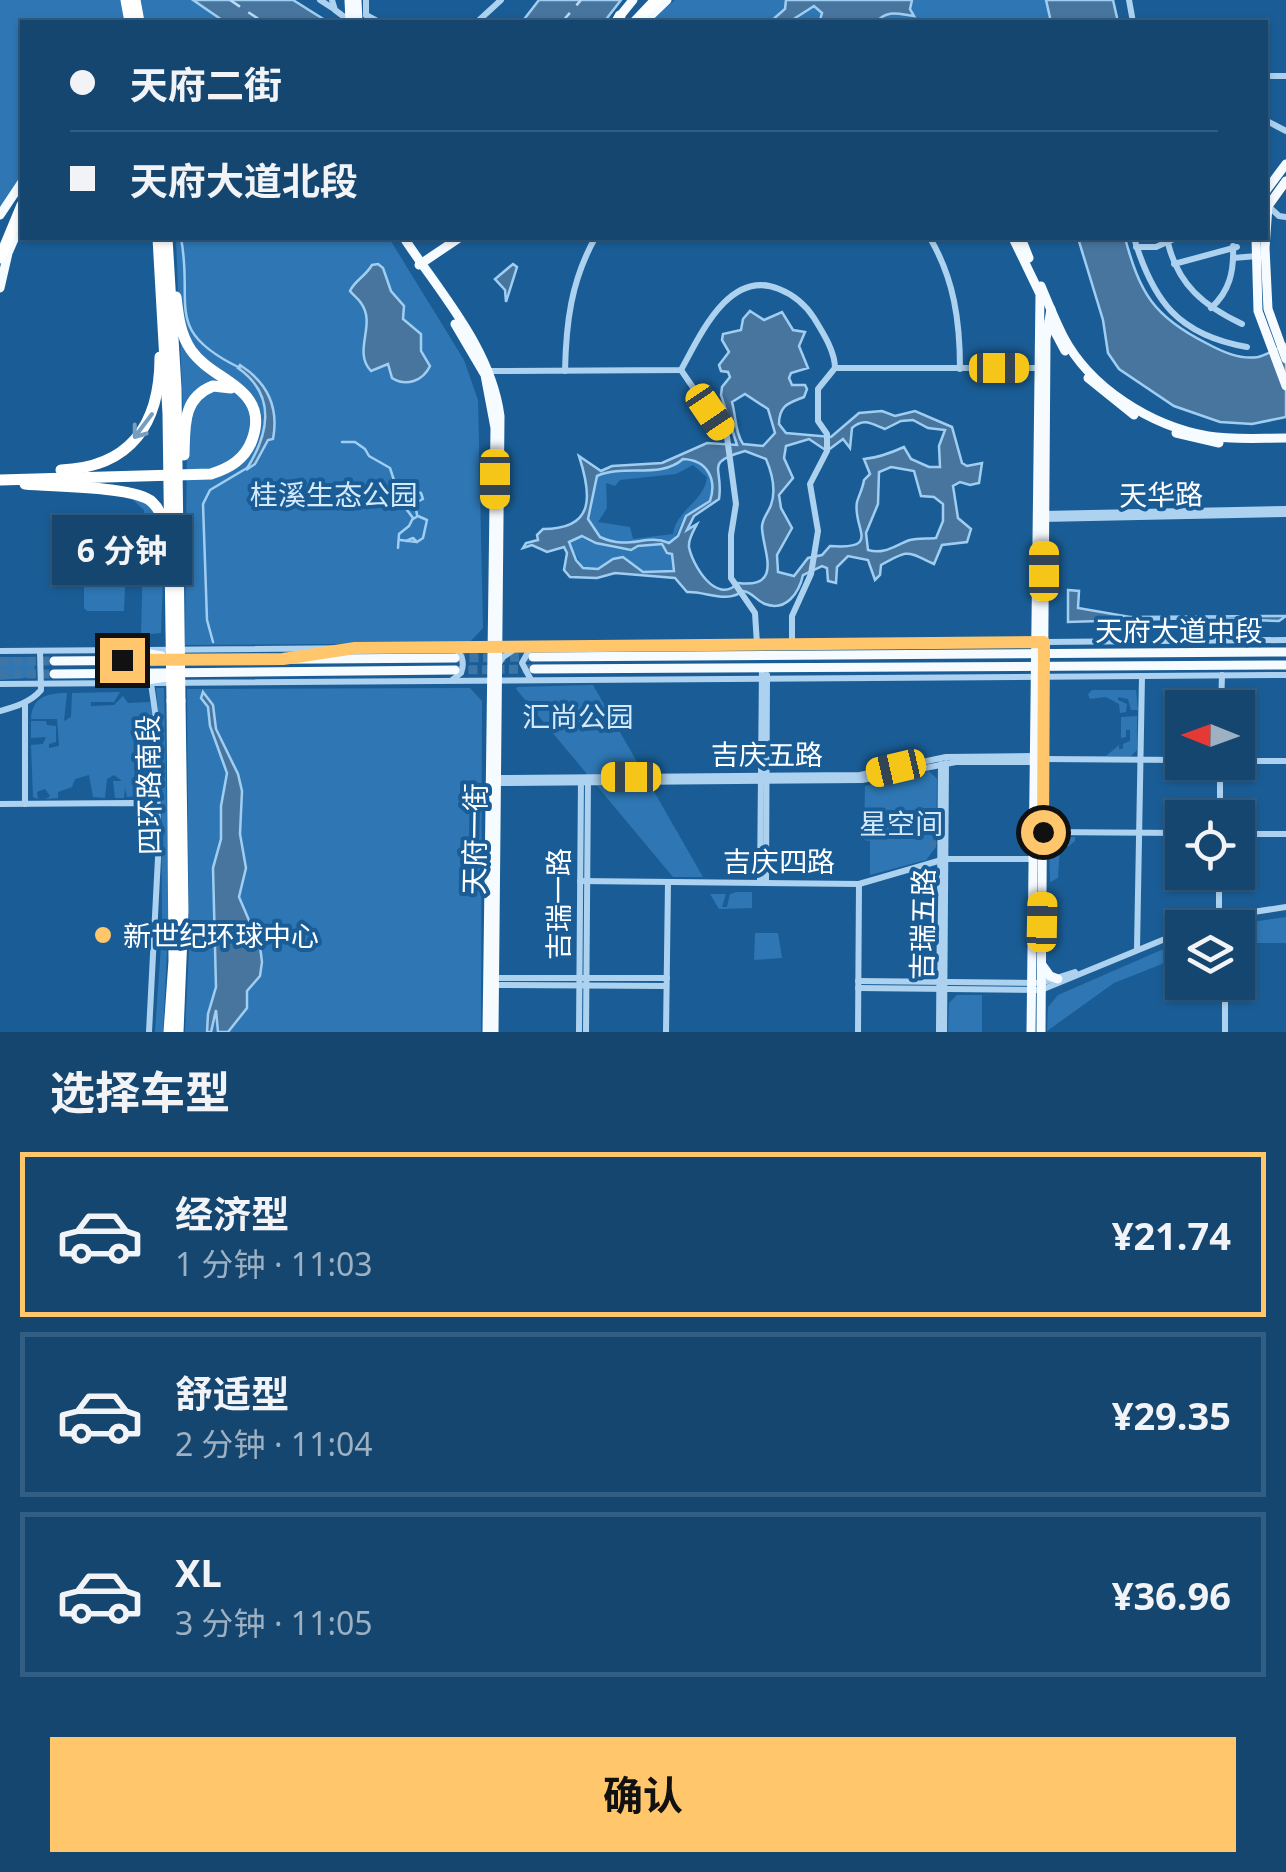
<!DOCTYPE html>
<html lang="zh">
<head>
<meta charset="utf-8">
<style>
	:root { --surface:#144670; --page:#215078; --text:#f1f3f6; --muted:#9db1c3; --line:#335e83; --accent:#ffc66c }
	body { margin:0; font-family:"Noto Sans","Noto Sans SC",sans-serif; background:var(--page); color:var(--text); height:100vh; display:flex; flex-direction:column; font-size:38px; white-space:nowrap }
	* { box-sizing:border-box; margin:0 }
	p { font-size:32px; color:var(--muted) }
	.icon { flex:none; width:55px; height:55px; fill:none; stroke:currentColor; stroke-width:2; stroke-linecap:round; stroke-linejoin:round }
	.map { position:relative; height:1032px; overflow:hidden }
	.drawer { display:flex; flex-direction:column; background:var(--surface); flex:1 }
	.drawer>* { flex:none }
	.top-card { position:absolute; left:20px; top:20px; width:1248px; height:220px; border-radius:0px; box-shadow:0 2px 8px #0004,0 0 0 2px var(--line); display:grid; align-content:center; height:220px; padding:0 50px; background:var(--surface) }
	.needle { width:65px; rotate:271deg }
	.buttons { position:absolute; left:1165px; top:690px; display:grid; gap:20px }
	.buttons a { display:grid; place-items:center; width:90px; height:90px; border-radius:0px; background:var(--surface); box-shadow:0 2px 8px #0004,0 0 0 2px var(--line); font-size:50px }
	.end { position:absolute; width:45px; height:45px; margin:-22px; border:12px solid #ffc66c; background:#111; box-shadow:0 0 0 5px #111 }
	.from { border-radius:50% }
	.bubble { position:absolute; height:70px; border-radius:0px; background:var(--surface); box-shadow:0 2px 8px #0004,0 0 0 2px var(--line); font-size:32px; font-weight:700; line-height:70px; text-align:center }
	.car { position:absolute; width:30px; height:60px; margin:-30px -15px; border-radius:12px; box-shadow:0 0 8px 2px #0007; background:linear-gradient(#f5c518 24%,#345 0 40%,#f5c518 0 76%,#345 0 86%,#f5c518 0) }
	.top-card b { display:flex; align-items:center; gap:35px; height:95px; font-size:38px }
	.top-card b+b { border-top:2px solid var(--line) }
	.top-card i { width:25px; height:25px; background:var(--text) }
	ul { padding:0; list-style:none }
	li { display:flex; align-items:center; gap:30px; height:165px; margin:0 20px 15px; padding:0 30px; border:5px solid var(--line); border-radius:0px }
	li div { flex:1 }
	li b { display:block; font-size:38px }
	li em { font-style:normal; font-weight:700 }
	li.on { border-color:var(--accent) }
	li>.icon { width:90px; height:90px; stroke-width:1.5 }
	h2 { padding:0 50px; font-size:45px; line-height:120px }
	.button { display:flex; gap:20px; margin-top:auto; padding:20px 50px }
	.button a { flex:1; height:115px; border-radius:0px; background:var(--accent); color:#111; font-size:40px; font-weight:700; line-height:115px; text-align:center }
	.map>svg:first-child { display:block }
	.green { fill:#2e77b4; fill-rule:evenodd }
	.water { fill:#48759e; stroke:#a0cef2; stroke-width:2.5; fill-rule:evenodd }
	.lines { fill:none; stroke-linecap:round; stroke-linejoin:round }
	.stream { stroke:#a0cef2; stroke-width:2.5 }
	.ferry { stroke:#badcf7; stroke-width:2.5; stroke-dasharray:12 10; stroke-linecap:butt }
	.minor-tunnel { stroke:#3c75a6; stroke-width:6; stroke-dasharray:6 3; stroke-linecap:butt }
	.major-tunnel { stroke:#3c75a6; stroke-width:9; stroke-dasharray:9 4.5; stroke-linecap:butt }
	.minor { stroke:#add2f0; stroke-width:6 }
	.major { stroke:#f6fbff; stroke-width:9 }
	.highway { stroke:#fff; stroke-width:11 }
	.major-bridge { stroke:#f6fbff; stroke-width:9 }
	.highway-bridge { stroke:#fff; stroke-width:11 }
	.oneway { stroke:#769ec0 }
	.route { stroke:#ffc66c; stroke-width:12 }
	.poi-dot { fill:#ffc66c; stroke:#1a5d96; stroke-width:4 }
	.labels { text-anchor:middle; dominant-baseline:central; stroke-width:8; stroke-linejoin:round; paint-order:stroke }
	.park-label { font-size:28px; fill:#d4eafb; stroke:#1a5d96 }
	.street-label { font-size:28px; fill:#fff; stroke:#1a5d96 }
	.poi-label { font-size:28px; fill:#fff; stroke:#1a5d96; text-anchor:start }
</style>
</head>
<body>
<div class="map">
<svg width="1286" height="1032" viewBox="0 0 1286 1032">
	<rect width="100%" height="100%" fill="#1a5d96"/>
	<g class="green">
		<path d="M0 0H193L225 22H22V174L0 208Z"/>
		<path d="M675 0H1046L1051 22H649Z"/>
		<path d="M176 238H389L464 360 478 400 483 628 469 643 185 645 187 431 183 413Z"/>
		<path d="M683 459H692L707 469 714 489 710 501 683 520 673 541 669 543 648 540 626 545 600 537 588 519 597 476C624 464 661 479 683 459ZM693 465 707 477C705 501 676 510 673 534L633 539 630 527 598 522 607 508 606 483 615 486 620 480 676 474Z"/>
		<path d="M134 497 151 504C168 543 162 591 161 633L141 635 144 521V510L133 500Z"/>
		<path d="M582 536C594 542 618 552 632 549 644 547 652 543 666 546L672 554 674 571 643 572 623 557 613 559 598 569 583 568 569 542Z"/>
		<path d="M87 540H124L127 543 124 611H87L84 608V543Z"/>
		<path d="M0 657H33L36 677 0 680Z"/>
		<path d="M593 685 703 877H673L516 689 517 687Z"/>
		<path d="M156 688H164L169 912 163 1032H155L162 931 161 747Z"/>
		<path d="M470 688 482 701 481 1032H185L189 949 187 689Z"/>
		<path d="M1092 690H1136L1138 710H1131L1128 699 1118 697V700L1127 704 1126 712 1120 713 1119 704 1106 697 1090 699 1088 694Z"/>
		<path d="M120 692 114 702H91V706L114 705 123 696 128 703 150 702C158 734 149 764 150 795L127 797 125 788 124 798H115L113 781H122L114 775 107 779 105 798 93 797 89 775 75 779 72 787 58 792V798L46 799 50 796 45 789 37 792 38 799 33 797 31 745 43 744 46 737 31 738V721H46L47 725 56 726V742L49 744V748L59 746 57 719H31C32 697 47 693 67 693L64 721 71 717 72 693Z"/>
		<path d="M1137 716V750L1131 756H1106L1119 745V749H1123V744L1130 741V730H1126V737L1121 738V717Z"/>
		<path d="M929 771 937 779 936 847 926 860 870 875V841L864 840 865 786Z"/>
		<path d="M1056 837H1075V841L1069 846 1060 847 1058 878 1050 882 1049 844Z"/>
		<path d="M737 892H752V908L719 909 710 894H726L722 907H727L730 894Z"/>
		<path d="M1286 917V943H1238L1235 927 1238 924Z"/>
		<path d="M755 933H778L782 958 754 960Z"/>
		<path d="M1182 941V956L1114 983 1047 1031 1048 1007 1058 995Z"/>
		<path d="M957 995H982V1032H948L949 1003Z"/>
	</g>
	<g class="water">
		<path d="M193 0H293L328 22H225Z"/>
		<path d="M539 0H621L604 22H522Z"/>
		<path d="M786 0H912L910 9 914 16C898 14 888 9 876 22H810L820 20 822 13 814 6 789 22H770L785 9Z"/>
		<path d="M1046 0H1113L1118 22H1051Z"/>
		<path d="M1078 238H1125C1140 293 1153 316 1206 343 1221 351 1239 360 1258 357 1267 355 1278 348 1286 344V417L1252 424 1220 422 1174 406 1119 369 1108 353 1103 320Z"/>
		<path d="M378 264 383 268 391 291 404 306 403 319 421 334V351L430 366C423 381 406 387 392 378L388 364 371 371C352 351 377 325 361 303 358 298 353 295 350 291 355 280 365 277 372 265Z"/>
		<path d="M513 264 517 267 506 302 505 290 495 279Z"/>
		<path d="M750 311 764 320 782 312 793 330 805 332 799 346 808 368 791 373 789 378 792 385H805L807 389 804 397C789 403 779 405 779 424L786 433 831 437 859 413 882 411 895 416 915 411 952 427 962 463 967 466 982 463 979 483 970 485 960 482 953 486 958 518 971 529 967 542 942 545 934 564C906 551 909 549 881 565L880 575 875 580 868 560 848 556 837 567 836 583 828 581 827 568 822 566 803 575C799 593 786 612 765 604 755 600 754 593 743 591 726 604 706 591 687 592L675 578 615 573 597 578 570 577 564 570 567 553 564 547 547 552 532 545 523 548 526 543 538 540 537 535 543 529C595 529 592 496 579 456L601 471 612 466 662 463 707 443 737 445 721 395 722 387 730 377 728 372 721 371 719 365 729 352 722 340 723 334 741 330 743 319ZM745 394 768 409 775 433 763 446 743 444C735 433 736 416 732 402ZM913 420 928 428 945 430 939 446 940 467H929L911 459 904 447C893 452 876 458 864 459L870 474 864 480C863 488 859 495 857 502 852 528 883 550 830 546L822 555 808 558 794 576 778 572 777 555 792 528 781 508 779 495 793 478 784 458 786 446 809 439 827 451 843 439 850 448 852 428C864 417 872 424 885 429L901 421ZM745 451 766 459C772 473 776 491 771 505 768 513 762 519 762 527 762 549 785 589 738 583 716 606 692 564 689 547 688 539 694 530 697 524L687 530 694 516 719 499C724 467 703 463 745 451ZM683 459C708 460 717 480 710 501L686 516 678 536 669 543C645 533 630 551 600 537L588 519 597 476C624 464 661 479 683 459ZM891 467 914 471 921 496 934 497 943 504V521L936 538C928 539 918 538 910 540 895 545 885 555 868 550L866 533 878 504 879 472ZM582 536 596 543 631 550 638 546 662 544 667 553 672 554 674 571 643 572 623 557 613 559 598 569 583 568 576 560 569 542Z"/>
		<path d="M240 365C268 383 279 407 273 439L268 440 255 464 246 470C268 436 278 396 238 368Z"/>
		<path d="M1068 590 1079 591 1078 608 1130 617 1286 616 1279 621 1197 618 1068 622Z"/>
		<path d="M203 692 213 705 216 729 238 774 242 791 240 834 246 868 239 897 260 946 262 962 260 976 247 991V1008L228 1032H218L216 1010 211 1032H207L208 1014 216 987 213 868 221 839V806L227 773 210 726 208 707 201 698Z"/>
	</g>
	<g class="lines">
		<g class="stream">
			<path d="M181 238C194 306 162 330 240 368"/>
			<path d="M342 442H355L365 449 369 456 390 468 401 502 413 518 409 526 399 534 398 548"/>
			<path d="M399 488 421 493 423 499 415 503"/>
			<path d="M401 500 415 503 417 515"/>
			<path d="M413 519 418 516 427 520 423 538 417 542"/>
			<path d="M400 540 417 542 413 538 406 541"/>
			<path d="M213 642 207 620 203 504 210 490 247 468"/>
		</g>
		<g class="ferry">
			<path d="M230 0 263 22"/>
			<path d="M562 22 581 0"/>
		</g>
		<path class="minor-tunnel" d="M938 833 933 844 942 845"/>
		<g class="major-tunnel">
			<path d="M456 658 530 657"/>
			<path d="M0 662 54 661"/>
			<path d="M455 670 532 669"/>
			<path d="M0 674H54"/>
		</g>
		<g class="minor">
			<path d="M320 0 334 9"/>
			<path d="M332 0 335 10 351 22"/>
			<path d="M366 0V15"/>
			<path d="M1129 0 1133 22"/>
			<path d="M366 15 379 22"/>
			<path d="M477 22 501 0"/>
			<path d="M1265 76H1286"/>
			<path d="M1265 120 1286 131"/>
			<path d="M1265 203 1279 216 1286 217"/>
			<path d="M930 238C954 279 960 321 960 369"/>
			<path d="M1134 238C1153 301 1178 335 1247 347"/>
			<path d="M1168 243C1178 285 1204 306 1242 324"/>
			<path d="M1136 247H1156L1176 238"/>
			<path d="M1233 258 1257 256"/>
			<path d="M1174 264 1237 247"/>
			<path d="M1211 308C1230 291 1234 271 1233 246"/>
			<path d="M681 370 727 437 736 504 731 535V578L755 613 757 644"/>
			<path d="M565 371C566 323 571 281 595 238"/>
			<path d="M486 375 490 371 681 370C700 336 729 268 779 289 794 295 805 304 814 318 823 333 835 351 835 368H1043"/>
			<path d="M1042 514 1286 509"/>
			<path d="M1042 519 1286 514"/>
			<path d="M792 644V616L811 574 818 531 810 484 827 451V434L818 421V389L835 368"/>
			<path d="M452 647C462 653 465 662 461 673L452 680"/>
			<path d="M146 650 1286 640"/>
			<path d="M0 651 129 650"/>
			<path d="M307 655 334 651"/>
			<path d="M498 665 503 657 518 647"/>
			<path d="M530 678 522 663 531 647"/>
			<path d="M152 683 1286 675"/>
			<path d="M0 684 130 683"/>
			<path d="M25 703V804"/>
			<path d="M1221 708 1222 675"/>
			<path d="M0 711C15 707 31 702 41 690L40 651"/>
			<path d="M1044 759 1182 760"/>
			<path d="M1238 761H1286"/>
			<path d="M497 778 860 775 946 757 1034 756"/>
			<path d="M497 783 862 780 956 762H1034"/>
			<path d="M0 804 134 803 142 806 156 820"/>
			<path d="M1220 818V762"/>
			<path d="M1043 832 1182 833"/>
			<path d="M1238 834H1286"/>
			<path d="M1219 872V910L1224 928"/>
			<path d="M580 881 859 884 945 859H1033"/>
			<path d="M760 883 762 667"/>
			<path d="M766 883 767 675"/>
			<path d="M1198 927 1235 919"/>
			<path d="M1183 928 1214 918 1286 907"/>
			<path d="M1137 948 1142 676"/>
			<path d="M493 978H667"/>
			<path d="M858 981 1041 983 1075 972"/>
			<path d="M494 985 666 986"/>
			<path d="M858 988 1041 990 1182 932"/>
			<path d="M149 1032 158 858 157 726 151 683"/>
			<path d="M579 1032 581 778"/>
			<path d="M586 1032 588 778"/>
			<path d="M666 1032 668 882"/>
			<path d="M858 1032 859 884"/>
			<path d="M939 1032 941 764"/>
			<path d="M944 1032 946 763"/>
			<path d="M1225 1032V982"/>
		</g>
		<g class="major">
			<path d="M357 0 358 22"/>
			<path d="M616 21 633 0"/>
			<path d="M644 22 667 0"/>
			<path d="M1286 181 1268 206 1265 248 1268 309 1286 359"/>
			<path d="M1265 192 1286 164"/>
			<path d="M0 215 22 182"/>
			<path d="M404 238C440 293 491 348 500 416L494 1032"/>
			<path d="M1013 238 1040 294 1031 1032"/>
			<path d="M1021 238 1029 258"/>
			<path d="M1256 238 1258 311 1286 386"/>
			<path d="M419 265 459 238"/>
			<path d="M1041 286C1048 303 1055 320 1063 336 1090 388 1151 426 1208 436 1233 440 1260 438 1286 438"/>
			<path d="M0 288 8 253 22 221"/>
			<path d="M1049 321 1065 351"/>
			<path d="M455 324 485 375 495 428 487 1032"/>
			<path d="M1088 378 1134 415"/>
			<path d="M1176 433 1219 443"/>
			<path d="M126 650 162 656"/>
			<path d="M533 657 1286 652"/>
			<path d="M54 661 455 658"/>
			<path d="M534 669 1286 665"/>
			<path d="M54 674 455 670"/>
			<path d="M127 683 167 677"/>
			<path d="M1042 965 1050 976 1058 979"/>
			<path d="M1041 1032 1046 339 1051 309"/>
		</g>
		<g class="highway">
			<path d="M126 0 130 22"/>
			<path d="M135 0 139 22"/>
			<path d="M617 22 620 16"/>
			<path d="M635 22 656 0"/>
			<path d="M0 258 22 205"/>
			<path d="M61 470C132 467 160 423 160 357"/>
			<path d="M0 480 211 474C230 468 245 459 252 440 271 388 213 382 191 350 180 334 178 315 176 297"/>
			<path d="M25 484C52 487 135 486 152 502 163 512 164 526 165 540"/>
			<path d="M169 1032 174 961 172 701"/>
			<path d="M178 1032 183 911 180 701"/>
		</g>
		<path class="major-bridge" d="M349 0 350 22"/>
		<g class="highway-bridge">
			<path d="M158 238 168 414 172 701"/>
			<path d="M167 238 176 388 180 701"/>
			<path d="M184 455C185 427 182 398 213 386L231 388"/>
		</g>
	</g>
	<defs><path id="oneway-shaft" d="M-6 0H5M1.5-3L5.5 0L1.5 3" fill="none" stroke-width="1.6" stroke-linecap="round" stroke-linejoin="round" transform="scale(2.5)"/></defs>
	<use class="oneway" href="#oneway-shaft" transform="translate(143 426) rotate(127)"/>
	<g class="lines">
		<path class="route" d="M122 660 283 659 355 648 1044 642 1043 832"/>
	</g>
	<circle class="poi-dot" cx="103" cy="935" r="10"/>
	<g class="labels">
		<g class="park-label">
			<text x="334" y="494">桂溪生态公园</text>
			<text x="578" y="716">汇尚公园</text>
			<text x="901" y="823">星空间</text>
		</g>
		<g class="street-label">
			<text transform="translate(1161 494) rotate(-1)">天华路</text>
			<text x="1179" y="630">天府大道中段</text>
			<text x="767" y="754">吉庆五路</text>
			<text transform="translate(148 785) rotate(-91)">四环路南段</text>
			<text transform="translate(474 839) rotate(-89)">天府一街</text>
			<text x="779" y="861">吉庆四路</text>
			<text transform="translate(558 904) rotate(-90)">吉瑞一路</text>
			<text transform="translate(922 924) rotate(-89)">吉瑞五路</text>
		</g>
		<g class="poi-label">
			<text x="123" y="935">新世纪环球中心</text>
		</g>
	</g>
</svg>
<div class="buttons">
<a><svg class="needle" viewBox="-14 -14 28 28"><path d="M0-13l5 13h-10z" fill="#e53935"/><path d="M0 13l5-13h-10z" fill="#9db1c3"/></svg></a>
<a><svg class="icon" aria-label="locate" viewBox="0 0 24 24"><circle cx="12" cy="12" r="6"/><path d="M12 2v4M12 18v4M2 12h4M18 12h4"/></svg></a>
<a><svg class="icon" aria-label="layers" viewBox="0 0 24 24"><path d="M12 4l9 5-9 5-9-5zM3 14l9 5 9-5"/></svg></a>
</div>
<i class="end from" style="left:1043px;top:832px"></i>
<i class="end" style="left:122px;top:660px"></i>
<div class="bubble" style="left:52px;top:515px;width:140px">6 分钟</div>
<i class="car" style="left:999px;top:368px;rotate:90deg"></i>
<i class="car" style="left:710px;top:412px;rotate:146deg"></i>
<i class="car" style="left:495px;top:479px;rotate:180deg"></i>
<i class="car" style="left:1044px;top:571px;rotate:0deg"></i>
<i class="car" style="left:896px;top:768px;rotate:257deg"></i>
<i class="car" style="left:631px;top:777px;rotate:270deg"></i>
<i class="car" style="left:1042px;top:922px;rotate:1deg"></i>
<div class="top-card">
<b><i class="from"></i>天府二街</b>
<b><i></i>天府大道北段</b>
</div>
</div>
<section class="drawer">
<h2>选择车型</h2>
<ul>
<li class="on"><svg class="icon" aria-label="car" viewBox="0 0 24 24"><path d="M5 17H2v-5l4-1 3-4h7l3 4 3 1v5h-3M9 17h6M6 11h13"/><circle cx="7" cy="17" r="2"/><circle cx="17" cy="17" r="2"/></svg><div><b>经济型</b><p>1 分钟 · 11:03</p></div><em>¥21.74</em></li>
<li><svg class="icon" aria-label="car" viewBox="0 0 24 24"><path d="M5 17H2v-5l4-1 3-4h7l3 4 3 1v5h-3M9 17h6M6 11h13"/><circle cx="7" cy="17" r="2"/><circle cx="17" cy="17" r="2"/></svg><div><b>舒适型</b><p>2 分钟 · 11:04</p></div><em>¥29.35</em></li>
<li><svg class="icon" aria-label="car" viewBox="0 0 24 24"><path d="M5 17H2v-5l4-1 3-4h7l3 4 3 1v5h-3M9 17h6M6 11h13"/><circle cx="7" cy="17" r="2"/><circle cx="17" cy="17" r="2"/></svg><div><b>XL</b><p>3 分钟 · 11:05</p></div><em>¥36.96</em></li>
</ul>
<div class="button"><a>确认</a></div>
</section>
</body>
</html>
